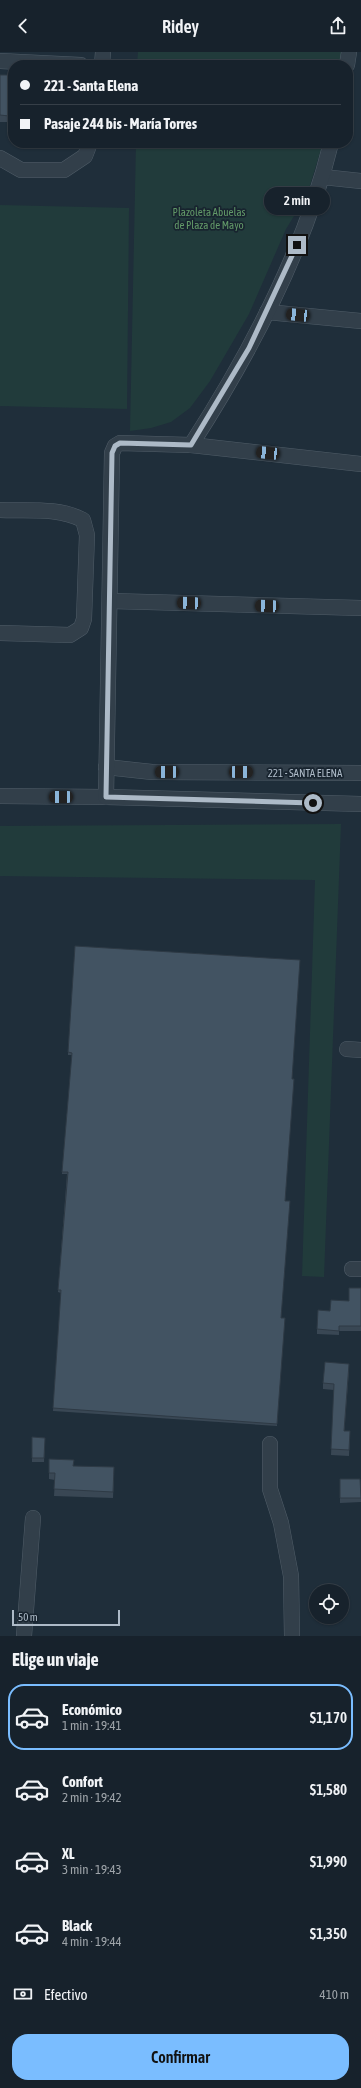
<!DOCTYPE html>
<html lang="es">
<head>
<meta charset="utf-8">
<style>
	:root { --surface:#17222c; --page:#202a34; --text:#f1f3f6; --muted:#9ea4a9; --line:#363f48; --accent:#7abdff }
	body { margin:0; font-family:"Asap Condensed",sans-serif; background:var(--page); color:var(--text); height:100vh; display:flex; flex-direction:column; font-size:15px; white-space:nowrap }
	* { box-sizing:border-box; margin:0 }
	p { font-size:13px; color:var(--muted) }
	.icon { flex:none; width:22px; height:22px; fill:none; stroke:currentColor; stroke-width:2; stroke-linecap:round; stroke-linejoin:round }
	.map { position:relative; height:1584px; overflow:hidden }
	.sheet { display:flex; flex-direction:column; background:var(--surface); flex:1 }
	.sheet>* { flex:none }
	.banner { position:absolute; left:8px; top:8px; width:345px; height:88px; border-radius:16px; box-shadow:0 1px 3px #0004,0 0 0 1px var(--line); display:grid; align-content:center; height:88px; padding:0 12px; background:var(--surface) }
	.tools { position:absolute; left:309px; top:1532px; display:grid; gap:8px }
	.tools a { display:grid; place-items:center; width:40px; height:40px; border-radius:50%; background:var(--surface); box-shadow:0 1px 3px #0004,0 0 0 1px var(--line); font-size:20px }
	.scale { position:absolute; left:12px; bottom:10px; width:108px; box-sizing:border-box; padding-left:4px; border:2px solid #adbac7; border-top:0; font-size:11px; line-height:14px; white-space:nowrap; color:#adbac7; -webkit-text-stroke:3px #18242f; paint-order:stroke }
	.end { position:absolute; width:18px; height:18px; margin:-9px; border:5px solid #adbac7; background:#111; box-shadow:0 0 0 2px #111 }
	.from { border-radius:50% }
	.bubble { position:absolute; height:28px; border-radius:14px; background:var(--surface); box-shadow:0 1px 3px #0004,0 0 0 1px var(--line); font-size:13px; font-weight:600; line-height:28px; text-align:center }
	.car { position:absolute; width:12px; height:24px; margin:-12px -6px; border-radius:5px; box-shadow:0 0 3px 1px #0007; background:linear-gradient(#222 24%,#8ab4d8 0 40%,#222 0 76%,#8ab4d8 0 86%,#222 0) }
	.banner b { display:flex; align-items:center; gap:14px; height:38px; font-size:15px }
	.banner b+b { border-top:1px solid var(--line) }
	.banner i { width:10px; height:10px; background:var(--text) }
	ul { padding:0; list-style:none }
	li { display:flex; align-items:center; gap:12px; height:66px; margin:0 8px 6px; padding:0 4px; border:2px solid transparent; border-radius:16px }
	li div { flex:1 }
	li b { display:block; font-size:15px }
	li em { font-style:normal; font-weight:600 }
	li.current { border-color:var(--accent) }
	li>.icon { width:36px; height:36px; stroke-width:1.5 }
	h2 { padding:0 12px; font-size:18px; line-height:48px }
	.pay { display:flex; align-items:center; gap:10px; height:44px; padding:0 12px; font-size:15px }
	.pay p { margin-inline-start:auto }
	.button { display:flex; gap:8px; margin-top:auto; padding:8px 12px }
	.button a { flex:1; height:46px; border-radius:16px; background:var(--accent); color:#111; font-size:16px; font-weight:600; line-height:46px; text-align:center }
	header { display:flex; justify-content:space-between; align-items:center; height:52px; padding:0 12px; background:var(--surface); font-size:18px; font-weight:600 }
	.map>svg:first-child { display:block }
	.green { fill:#213b3b }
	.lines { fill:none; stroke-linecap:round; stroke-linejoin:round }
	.minor-casing { stroke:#505d68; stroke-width:16 }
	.minor { stroke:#323f4a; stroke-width:15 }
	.wall { fill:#394754 }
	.shaded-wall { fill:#2e3a45 }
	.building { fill:#425362; stroke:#2e3a45 }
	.route { stroke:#adbac7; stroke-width:5 }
	.labels { text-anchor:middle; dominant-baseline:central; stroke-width:3.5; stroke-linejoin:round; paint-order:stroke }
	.park-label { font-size:11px; fill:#629968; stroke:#18242f }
	.street-label { font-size:11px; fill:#adbac7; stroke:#18242f }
</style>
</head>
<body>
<header><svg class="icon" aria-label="back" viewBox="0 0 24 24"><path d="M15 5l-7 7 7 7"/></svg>Ridey<svg class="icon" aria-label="share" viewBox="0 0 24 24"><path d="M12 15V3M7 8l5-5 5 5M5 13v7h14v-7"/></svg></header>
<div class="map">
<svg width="361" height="1584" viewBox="0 0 361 1584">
	<rect width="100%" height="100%" fill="#1f2e3a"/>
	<g class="green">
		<path d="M138 0H342L340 13H137Z"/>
		<path d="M136 91H323L307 143 286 177 249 262 210 329 190 356 171 370 151 376 130 379Z"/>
		<path d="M0 153 129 156 127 357 0 354Z"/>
		<path d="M341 772 324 1225 302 1224 315 828 0 824V774Z"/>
	</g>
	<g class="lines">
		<g class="minor-casing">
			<g id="minor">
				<path d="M0 9 81 13"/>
				<path d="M102 13 103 0"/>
				<path d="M347 13 349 0"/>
				<path d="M0 106 21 118H64L85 104 90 91"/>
				<path d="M323 125 361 129"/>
				<path d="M267 260 361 269"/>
				<path d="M191 393C251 300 305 198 331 91"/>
				<path d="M0 458C28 459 58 455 83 468L87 483 84 567 81 576 70 583 0 581"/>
				<path d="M111 549 361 556"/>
				<path d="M106 715 152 720 361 721"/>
				<path d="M0 744 106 745 361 752"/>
				<path d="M106 745 112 401 115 394 120 391 191 393 361 412"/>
				<path d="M347 997 361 998"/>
				<path d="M352 1217H361"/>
				<path d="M270 1392V1437L281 1471 291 1524 292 1584"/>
				<path d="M24 1584 33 1466"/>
			</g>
		</g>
		<use href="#minor" class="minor"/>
	</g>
	<g class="wall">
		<path d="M0 23H11L9 70H0Z"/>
		<path d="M68 1000 292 1027 285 1149 277 1374 53 1359 61 1241 58 1240V1238L67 1122H62V1120L72 1003H68Z"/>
		<path d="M361 1236V1279H339V1283L317 1282V1277L330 1259 349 1249Z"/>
		<path d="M349 1318 344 1379H350L349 1404 331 1403 334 1338 323 1337V1331Z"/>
		<path d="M32 1385 45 1386 44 1410H32Z"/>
		<path d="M49 1407 74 1414 114 1422 113 1446 54 1444 55 1428 49 1427Z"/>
		<path d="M340 1427H360L361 1450 340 1451Z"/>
	</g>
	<path class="shaded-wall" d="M349 1312V1318L344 1385V1379Z"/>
	<g class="building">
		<path d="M0 23H11L9 64 0 63Z"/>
		<path d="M75 894 300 908 292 1027H294L285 1149H290L281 1266H285L277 1372 53 1356 61 1238H58L68 1120H62L72 1001 68 1000Z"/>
		<path d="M349 1236H361V1274H339V1279L317 1277 318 1258 330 1259 331 1248 349 1249Z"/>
		<path d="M325 1310 349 1312 344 1379H350L349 1398 331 1397 334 1332 323 1331Z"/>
		<path d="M32 1385 45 1386 44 1406H32Z"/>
		<path d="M49 1407 74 1408 73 1414 114 1415 113 1440 54 1437 55 1421H49Z"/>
		<path d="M340 1427H360L361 1446H340Z"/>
	</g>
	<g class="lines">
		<path class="route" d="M297 193 249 296 191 393 120 391 115 394 112 401 106 745 313 751"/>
	</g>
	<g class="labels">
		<g class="park-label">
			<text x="209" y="160">Plazoleta Abuelas<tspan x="209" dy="13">de Plaza de Mayo</tspan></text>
		</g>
		<g class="street-label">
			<text x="305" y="721">221 - SANTA ELENA</text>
		</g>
	</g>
</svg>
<div class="tools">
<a><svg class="icon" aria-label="locate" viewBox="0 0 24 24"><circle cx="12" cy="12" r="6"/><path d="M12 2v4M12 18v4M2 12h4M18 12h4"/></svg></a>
</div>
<div class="scale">50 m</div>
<i class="end from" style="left:313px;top:751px"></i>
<i class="end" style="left:297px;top:193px"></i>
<div class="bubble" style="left:264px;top:135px;width:66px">2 min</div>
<i class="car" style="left:298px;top:263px;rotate:276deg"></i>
<i class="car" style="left:268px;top:401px;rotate:276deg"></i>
<i class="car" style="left:189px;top:551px;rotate:272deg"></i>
<i class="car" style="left:267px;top:554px;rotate:272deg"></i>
<i class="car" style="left:167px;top:720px;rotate:270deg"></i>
<i class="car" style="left:241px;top:720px;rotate:90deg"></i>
<i class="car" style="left:61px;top:745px;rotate:270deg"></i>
<div class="banner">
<b><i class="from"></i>221 - Santa Elena</b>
<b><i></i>Pasaje 244 bis - María Torres</b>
</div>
</div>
<section class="sheet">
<h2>Elige un viaje</h2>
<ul>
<li class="current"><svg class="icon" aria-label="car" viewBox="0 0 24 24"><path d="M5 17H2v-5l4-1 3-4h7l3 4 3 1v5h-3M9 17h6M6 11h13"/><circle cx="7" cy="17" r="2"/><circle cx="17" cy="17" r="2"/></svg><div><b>Económico</b><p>1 min · 19:41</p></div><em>$1,170</em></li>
<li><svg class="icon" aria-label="car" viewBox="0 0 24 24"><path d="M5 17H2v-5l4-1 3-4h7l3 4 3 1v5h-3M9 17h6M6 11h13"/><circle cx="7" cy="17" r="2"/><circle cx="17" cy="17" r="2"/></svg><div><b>Confort</b><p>2 min · 19:42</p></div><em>$1,580</em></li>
<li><svg class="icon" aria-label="car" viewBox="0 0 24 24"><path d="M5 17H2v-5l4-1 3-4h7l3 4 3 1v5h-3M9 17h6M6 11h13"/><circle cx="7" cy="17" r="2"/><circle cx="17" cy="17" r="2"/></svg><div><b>XL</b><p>3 min · 19:43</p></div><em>$1,990</em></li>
<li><svg class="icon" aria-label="car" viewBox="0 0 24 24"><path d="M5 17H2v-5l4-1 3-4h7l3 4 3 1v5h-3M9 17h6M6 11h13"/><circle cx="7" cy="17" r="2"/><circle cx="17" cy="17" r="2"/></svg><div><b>Black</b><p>4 min · 19:44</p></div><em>$1,350</em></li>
</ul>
<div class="pay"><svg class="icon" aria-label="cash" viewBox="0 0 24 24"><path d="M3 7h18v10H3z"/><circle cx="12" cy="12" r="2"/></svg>Efectivo<p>410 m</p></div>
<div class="button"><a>Confirmar</a></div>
</section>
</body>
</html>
